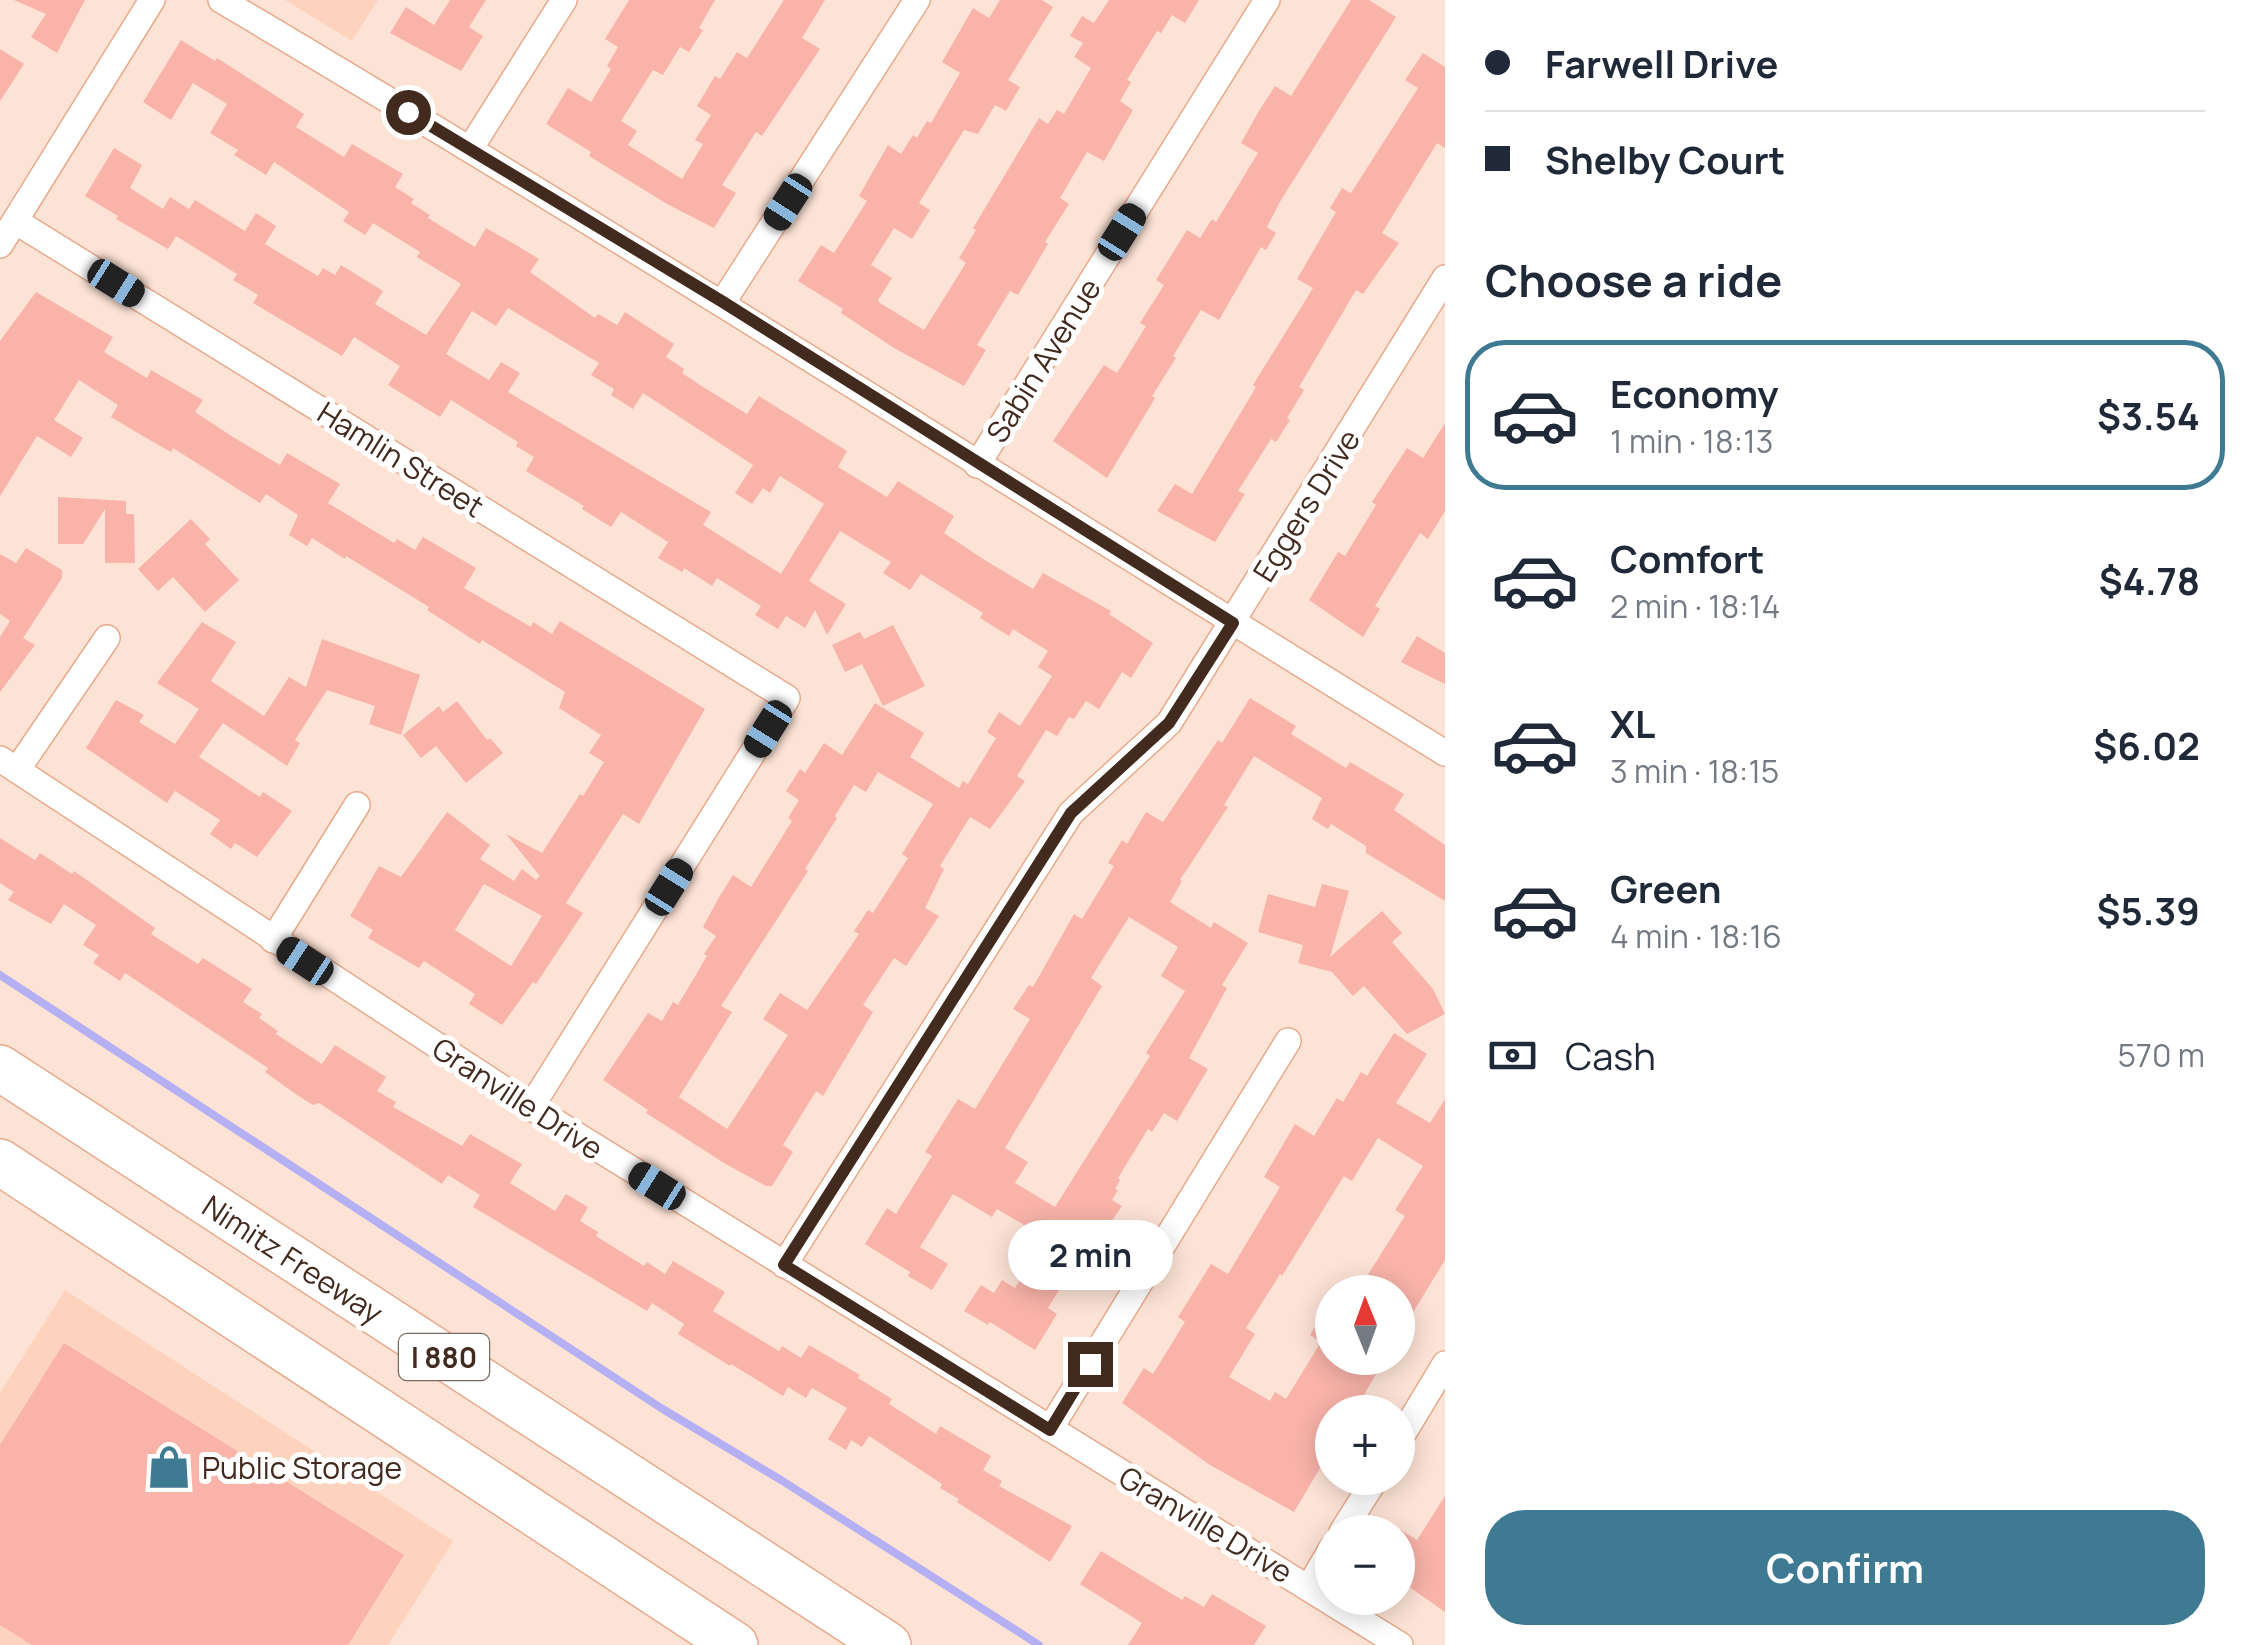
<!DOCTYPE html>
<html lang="en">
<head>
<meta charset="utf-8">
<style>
	:root { --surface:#fff; --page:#f6f6f7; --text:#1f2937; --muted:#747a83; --line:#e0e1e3; --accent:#3f7a93 }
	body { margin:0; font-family:Manrope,sans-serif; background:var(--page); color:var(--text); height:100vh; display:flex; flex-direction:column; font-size:38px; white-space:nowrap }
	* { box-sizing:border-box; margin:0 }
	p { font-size:32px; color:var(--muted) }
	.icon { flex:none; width:55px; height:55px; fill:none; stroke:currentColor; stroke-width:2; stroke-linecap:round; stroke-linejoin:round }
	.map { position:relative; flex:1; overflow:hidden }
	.side { display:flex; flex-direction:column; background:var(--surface); width:800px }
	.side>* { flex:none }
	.hud { display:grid; align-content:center; height:220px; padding:0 40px; background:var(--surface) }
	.needle { width:65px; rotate:359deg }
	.controls { position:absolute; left:1315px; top:1275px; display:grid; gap:20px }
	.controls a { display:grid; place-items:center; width:100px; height:100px; border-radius:50%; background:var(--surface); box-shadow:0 5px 25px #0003; font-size:50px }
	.end { position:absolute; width:45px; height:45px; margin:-22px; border:12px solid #422a1e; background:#fff; box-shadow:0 0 0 5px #fff }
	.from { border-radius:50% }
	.bubble { position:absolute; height:70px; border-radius:35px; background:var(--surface); box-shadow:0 5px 25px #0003; font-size:32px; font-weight:700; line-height:70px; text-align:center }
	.car { position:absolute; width:30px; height:60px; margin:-30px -15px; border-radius:12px; box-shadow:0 0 8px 2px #0007; background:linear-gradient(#222 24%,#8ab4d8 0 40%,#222 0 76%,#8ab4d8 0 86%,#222 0) }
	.hud b { display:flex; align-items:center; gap:35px; height:95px; font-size:38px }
	.hud b+b { border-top:2px solid var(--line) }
	.hud i { width:25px; height:25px; background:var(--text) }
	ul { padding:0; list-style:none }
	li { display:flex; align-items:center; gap:30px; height:150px; margin:0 20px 15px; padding:0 20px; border:5px solid transparent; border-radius:40px }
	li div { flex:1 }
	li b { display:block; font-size:38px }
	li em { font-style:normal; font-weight:700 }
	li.on { border-color:var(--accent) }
	li>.icon { width:90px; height:90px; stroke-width:1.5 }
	h2 { padding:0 40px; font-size:45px; line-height:120px }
	.pay { display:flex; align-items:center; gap:25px; height:110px; padding:0 40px; font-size:38px }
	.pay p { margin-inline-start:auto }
	.primary-button { display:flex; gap:20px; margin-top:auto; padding:20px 40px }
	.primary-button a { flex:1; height:115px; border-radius:40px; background:var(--accent); color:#fff; font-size:40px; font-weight:700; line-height:115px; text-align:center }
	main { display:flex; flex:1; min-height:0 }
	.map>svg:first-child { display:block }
	.built { fill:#fed3be }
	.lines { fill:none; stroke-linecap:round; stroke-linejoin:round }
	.stream { stroke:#b5b0f3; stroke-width:8 }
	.building { fill:#f9b3a9; fill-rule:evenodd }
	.minor-casing { stroke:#e7aa8b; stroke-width:28 }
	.motorway-casing { stroke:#e7aa8b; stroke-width:48 }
	.minor { stroke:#fff; stroke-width:25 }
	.motorway { stroke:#fff; stroke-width:45 }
	.route { stroke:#422a1e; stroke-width:12 }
	.labels { text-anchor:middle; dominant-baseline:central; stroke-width:10; stroke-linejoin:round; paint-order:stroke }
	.shield { fill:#fff; stroke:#7b6a62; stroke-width:2.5 }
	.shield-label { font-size:28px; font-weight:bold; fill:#422a1e }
	.street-label { font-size:30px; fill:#422a1e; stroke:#fff }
	.poi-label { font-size:30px; fill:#422a1e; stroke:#fff; text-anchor:start }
</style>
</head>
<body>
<main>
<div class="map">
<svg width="1445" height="1645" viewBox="0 0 1445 1645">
	<rect width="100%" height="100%" fill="#fde3d6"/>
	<g class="built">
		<path d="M285 0H378L352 41Z"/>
		<path d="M65 1290 453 1541 388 1645H0V1393Z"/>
	</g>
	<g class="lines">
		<path class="stream" d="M0 975 661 1408 781 1480 1039 1645"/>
	</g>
	<g class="building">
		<path d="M14 0H85L57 53 31 37 46 14Z"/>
		<path d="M450 0H486L469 27 483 36 461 71 390 33 406 7 434 25Z"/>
		<path d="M629 0H715L699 28 703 30 689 52 680 47 663 75 653 70 621 121 637 131 628 145 682 179 703 144 695 140 711 115 697 106 715 76 720 79 737 52 747 58 784 0H825L802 38 820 49 762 136 756 132 722 185 736 193 714 228 667 204 589 156 591 152 546 124 568 88 591 102 611 69 607 66 618 47 605 39Z"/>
		<path d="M1000 0H1042L1053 7 1008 80 1020 87 1006 111 995 105 978 134 964 130 919 203 930 210 912 239 894 228 871 265 892 278 878 300 880 303 924 330 966 263 959 258 976 230 973 228 1039 118 1048 124 1057 110 1064 114 1091 68 1074 57 1083 43 1070 36 1082 16 1094 23 1109 0H1199L1185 23 1172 15 1161 33 1157 31 1127 80 1131 82 1120 101 1133 110 1104 161 1087 152 1060 198 1069 204 1045 242 1048 244 1018 295 1010 291 977 345 986 350 964 386 894 348 841 313 843 309 798 281 821 245 834 253 867 201 859 196 888 145 901 154 913 135 917 138 927 121 931 123 960 73 942 62 973 8 989 18Z"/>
		<path d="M1351 0H1369L1396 17 1281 200 1267 227 1276 233 1266 250 1261 247 1219 320 1201 310 1173 356 1176 358 1152 396 1155 398 1107 478 1053 441 1104 365 1117 373 1146 326 1140 323 1164 285 1156 280 1187 230 1200 238 1212 219 1216 222 1258 153 1241 143 1259 111 1275 86 1291 96Z"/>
		<path d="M181 40 215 61 217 58 304 114 296 127 344 157 352 144 403 174 395 187 414 199 411 203 430 215 428 218 475 247 486 228 516 245 539 259 530 272 595 318 598 314 617 325 625 312 674 344 666 357 684 369 682 373 700 385 747 414 759 396 847 451 838 467 887 497 898 481 954 516 944 533 983 559 1033 589 1043 573 1111 611 1109 614 1153 643 1131 678 1122 672 1099 709 1086 701 1074 719 1069 717 1057 736 1046 730 1017 776 1025 781 990 829 970 817 940 866 944 869 925 908 939 916 906 966 894 958 863 1005 873 1012 823 1096 816 1091 783 1145 793 1152 772 1186H766L724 1163 646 1113 648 1110 603 1080 648 1013 662 1021 673 1002 678 1005 707 956 704 954 716 936 703 927 718 899 733 875 751 887 792 821 788 818 799 800 786 791 800 769 805 773 824 743 842 755 875 703 924 733 910 757 959 788 963 781 968 784 996 738 987 732 999 712 1020 726 1052 676 1038 667 1048 651 1013 629 1009 636 980 618 983 613 921 574 910 590 883 573 891 562 840 531 809 581 846 604 827 635 815 610 805 628 786 616 778 629 755 615 761 606 717 578 712 586 684 568 682 572 658 558 668 542 621 512 611 527 582 509 584 506 526 471 534 457 516 446 518 442 451 400 440 417 388 385 400 366 354 337 342 356 253 303 258 295 233 280 237 274 176 236 168 249 116 219 118 216 85 196 114 148 142 165 130 188 163 209 170 197 189 209 195 200 245 231 256 213 276 226 265 244 318 276 323 268 335 275 341 265 383 291 375 304 426 335 461 284 417 257 420 252 373 223 365 235 343 221 349 212 274 162 266 175 234 155 238 150 210 133 227 104 193 83 171 120 143 102ZM508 308 599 363 591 375 614 389 611 395 633 409 643 393 753 465 735 493 752 504 763 488 770 493 780 476 824 504 781 574 703 525 711 512 508 392 520 373 501 362 489 380 446 354 472 311 496 326ZM878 772 933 804 902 854 908 858 873 913 868 910 854 931 859 934 807 1010 780 993 763 1019 788 1035 727 1129 679 1097 732 1012 721 1006 808 871 805 869 837 818 835 816 854 785 866 792Z"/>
		<path d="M0 49 24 64 0 101Z"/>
		<path d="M1423 53 1445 67V148L1437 143 1382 233 1399 243 1363 294 1356 290 1299 387 1304 390 1287 418 1290 420 1276 442 1271 439 1238 491 1245 494 1215 542 1157 511 1175 484 1192 494 1256 387 1253 385 1313 288 1297 279 1336 212 1330 208 1342 188 1351 193 1418 88 1405 80Z"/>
		<path d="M36 292 113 337 104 352 147 378 151 370 203 400 195 412 233 437 280 465 287 453 340 484 328 503 394 543 397 539 415 550 423 537 476 568 464 588 531 627 533 622 552 634 560 621 705 709 639 824 623 814 566 903 583 913 536 984 533 982 502 1025 469 1004 475 994 424 961 419 968 368 938 373 930 350 916 379 866 401 877 447 812 490 845 480 859 514 881 522 869 536 880 540 876 506 834 542 853 580 794 583 796 604 762 589 753 601 735 559 708 565 692 482 640 480 644 427 610 429 607 346 556 345 559 312 538 307 546 289 535 298 515 266 494 260 503 173 448 171 452 141 435 111 417 118 405 79 380 54 420 83 438 71 457 37 436 0 496V341ZM484 884 542 916 511 966 455 930Z"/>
		<path d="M1445 423V511L1428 539 1420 533 1375 606 1380 609 1363 637 1309 600 1338 552 1345 556 1376 505 1372 502 1407 448 1423 458Z"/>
		<path d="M58 497 126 501V514H134L135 563H105V509L83 544H58Z"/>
		<path d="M191 519 210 539 205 544 239 580 205 612 173 577 158 591 138 569Z"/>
		<path d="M26 548 62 570V578L23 638 35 645 0 692V637L10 621 0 614V554L16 563Z"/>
		<path d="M202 622 236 642 211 681 264 716 289 677 306 687 322 639 420 675 401 735 369 724 375 706 327 690 295 740 300 743 287 766 223 723 199 757 260 797 263 792 292 811 257 857 235 843 231 849 210 834 220 820 175 791 167 803 86 748 116 700 144 715 139 722 175 744 199 709 157 683Z"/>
		<path d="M893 625 925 686 883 706 862 664 845 672 832 645 860 632 864 639Z"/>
		<path d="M1417 636 1445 653V684L1401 662Z"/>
		<path d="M1250 698 1296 726 1291 734 1346 768 1350 762 1404 794 1394 810 1445 845V901L1366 853V846L1331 824 1328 829 1312 819 1322 798 1254 756 1224 805 1228 807 1180 880 1182 881 1170 902 1211 928 1214 922 1248 943 1222 985 1227 988 1189 1058 1208 1069 1177 1121 1164 1113 1152 1132 1148 1129 1118 1178 1120 1180 1115 1189 1118 1190 1112 1200 1122 1206 1088 1255 1083 1251 1048 1308 1057 1314 1035 1350 990 1322 988 1325 964 1311 981 1285 994 1293 1002 1280 1015 1288 1036 1254 1030 1250 1039 1234 997 1209 992 1217 953 1194 920 1247 948 1264 932 1290 908 1276 910 1272 865 1244 887 1208 896 1214 932 1156 925 1152 958 1099 975 1109 1030 1019 1013 1009 1029 985 1033 987 1074 914 1082 919 1114 866 1108 863 1122 840 1127 844 1146 812 1163 822 1218 740 1222 743ZM1129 917 1178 947 1161 976 1185 991 1146 1053 1150 1056 1055 1207 1015 1183 1028 1162 1005 1148 1102 986 1091 978Z"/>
		<path d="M457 701 487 740 490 738 503 753 466 783 436 746 421 758 403 735 439 706 443 712Z"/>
		<path d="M0 838 35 860 40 853 72 874 74 871 155 928 151 934 198 964 203 958 252 989 243 1002 262 1014 259 1018 278 1031 276 1034 322 1064 335 1045 386 1077 377 1091 396 1102 393 1107 462 1146 470 1134 522 1164 510 1183 555 1211 566 1194 588 1207 580 1221 598 1232 596 1236 644 1266 647 1262 665 1274 673 1261 725 1292 713 1311 759 1339 779 1351 782 1346 801 1358 809 1345 860 1375 858 1378 892 1399 889 1404 936 1434 940 1426 991 1456 983 1470 1002 1481 999 1486 1072 1526 1050 1562 957 1502 959 1499 940 1488 942 1484 869 1436 862 1447 851 1440 846 1450 828 1439 847 1408 812 1388 806 1398 788 1387 783 1396 731 1364 730 1366 678 1334 684 1324 652 1303 647 1311 473 1207 480 1195 448 1175 442 1184 319 1103 313 1105 297 1095 265 1072 268 1068 125 973 120 981 93 963 99 955 83 945 96 925 64 904 51 924 8 900 14 892 0 883Z"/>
		<path d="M1322 884 1349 891 1330 957 1382 911 1402 933 1392 942 1433 989 1445 1014 1407 1034 1364 986 1353 996 1332 972 1298 963 1303 945 1258 932 1268 894 1315 907Z"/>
		<path d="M1394 1033 1427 1054 1396 1103 1430 1123 1445 1099V1260L1398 1337V1292H1357L1405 1216 1395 1210 1423 1166 1378 1138 1352 1181 1344 1176 1282 1276 1280 1274 1246 1328 1255 1334 1229 1377 1270 1401 1275 1392 1286 1399 1321 1342 1310 1335 1332 1299V1358H1361L1379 1369 1354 1412H1332V1448L1294 1512 1210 1465 1122 1403 1144 1368 1153 1374 1185 1322 1178 1317 1211 1264 1228 1274 1280 1187 1264 1177 1295 1124 1314 1136 1337 1098 1343 1102 1361 1072 1367 1076Z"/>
		<path d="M64 1343 404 1555 348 1645H32L0 1625V1445Z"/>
		<path d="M1445 1496V1612L1398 1579V1528L1417 1540Z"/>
		<path d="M1101 1551 1182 1600 1185 1596 1204 1607 1212 1594 1266 1626 1254 1645H1128L1142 1623 1080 1584Z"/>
	</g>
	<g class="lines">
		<g class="minor-casing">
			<g id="minor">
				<path d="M221 0C633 244 1037 502 1445 753"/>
				<path d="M470 149 564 0"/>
				<path d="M15 221 787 698 531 1107"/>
				<path d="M0 245 152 0"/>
				<path d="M723 302 917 0"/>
				<path d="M977 465 1267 0"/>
				<path d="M0 759 531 1107 1400 1645"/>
				<path d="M17 770 107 638"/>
				<path d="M273 940 357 805"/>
				<path d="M784 1265 1071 813 1169 723 1445 278"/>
				<path d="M1050 1429 1288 1041"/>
				<path d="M1398 1442 1445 1364"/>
				<path d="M1342 1532 1376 1478"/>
				<path d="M1309 1587 1332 1548"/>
			</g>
		</g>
		<g class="motorway-casing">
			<g id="motorway">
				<path d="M0 1068 888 1645"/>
				<path d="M0 1162 735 1645"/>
			</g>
		</g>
		<use href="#minor" class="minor"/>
		<use href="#motorway" class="motorway"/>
	</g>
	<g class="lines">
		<path class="route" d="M408 112 723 302 1233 623 1169 723 1071 813 784 1265 1050 1430 1090 1364"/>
	</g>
	<defs>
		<g id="shop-bare" transform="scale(3.45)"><path d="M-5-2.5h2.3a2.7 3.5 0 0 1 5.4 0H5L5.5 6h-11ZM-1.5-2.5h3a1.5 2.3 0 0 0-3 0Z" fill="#3f7a93" stroke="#fff" stroke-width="2.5" paint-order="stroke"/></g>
	</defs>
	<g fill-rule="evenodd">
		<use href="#shop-bare" x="169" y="1467"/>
	</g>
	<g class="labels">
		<rect class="shield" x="399" y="1334" width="90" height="46" rx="8"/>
		<g class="shield-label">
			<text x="444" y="1357">I 880</text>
		</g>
		<g class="street-label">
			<text transform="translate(1043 360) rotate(-58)">Sabin Avenue</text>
			<text transform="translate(401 459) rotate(32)">Hamlin Street</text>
			<text transform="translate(1306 505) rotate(-58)">Eggers Drive</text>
			<text transform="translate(518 1098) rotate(33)">Granville Drive</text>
			<text transform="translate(293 1259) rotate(33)">Nimitz Freeway</text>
			<text transform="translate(1206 1524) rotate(31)">Granville Drive</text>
		</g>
		<g class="poi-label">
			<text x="202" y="1467">Public Storage</text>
		</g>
	</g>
</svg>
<div class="controls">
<a><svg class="needle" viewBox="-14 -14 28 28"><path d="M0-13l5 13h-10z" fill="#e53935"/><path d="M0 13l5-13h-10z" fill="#747a83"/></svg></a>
<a>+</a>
<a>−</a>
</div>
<i class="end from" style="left:408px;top:112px"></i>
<i class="end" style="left:1090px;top:1364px"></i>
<div class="bubble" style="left:1008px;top:1220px;width:165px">2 min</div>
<i class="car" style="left:788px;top:202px;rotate:213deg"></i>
<i class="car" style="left:1122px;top:232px;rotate:32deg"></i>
<i class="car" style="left:116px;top:283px;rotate:122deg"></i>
<i class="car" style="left:768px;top:729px;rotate:212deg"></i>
<i class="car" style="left:669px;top:887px;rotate:32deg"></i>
<i class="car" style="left:305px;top:961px;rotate:303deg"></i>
<i class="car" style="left:657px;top:1186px;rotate:302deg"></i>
</div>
<section class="side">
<div class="hud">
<b><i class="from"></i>Farwell Drive</b>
<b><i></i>Shelby Court</b>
</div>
<h2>Choose a ride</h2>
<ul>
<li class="on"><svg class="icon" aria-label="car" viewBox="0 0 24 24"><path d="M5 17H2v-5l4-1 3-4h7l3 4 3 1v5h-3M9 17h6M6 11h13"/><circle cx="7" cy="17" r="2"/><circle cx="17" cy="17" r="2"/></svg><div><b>Economy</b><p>1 min · 18:13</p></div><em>$3.54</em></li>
<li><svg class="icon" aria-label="car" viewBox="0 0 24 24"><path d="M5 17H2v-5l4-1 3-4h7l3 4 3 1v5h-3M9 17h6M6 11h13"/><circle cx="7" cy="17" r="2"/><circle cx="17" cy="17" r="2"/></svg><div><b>Comfort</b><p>2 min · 18:14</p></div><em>$4.78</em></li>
<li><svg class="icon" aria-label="car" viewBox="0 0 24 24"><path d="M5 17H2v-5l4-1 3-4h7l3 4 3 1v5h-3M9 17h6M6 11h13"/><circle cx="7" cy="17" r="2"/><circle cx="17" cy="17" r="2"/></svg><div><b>XL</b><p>3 min · 18:15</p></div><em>$6.02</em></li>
<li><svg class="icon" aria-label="car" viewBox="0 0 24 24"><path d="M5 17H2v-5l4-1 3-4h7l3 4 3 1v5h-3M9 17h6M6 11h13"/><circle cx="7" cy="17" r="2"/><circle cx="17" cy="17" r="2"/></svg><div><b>Green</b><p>4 min · 18:16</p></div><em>$5.39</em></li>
</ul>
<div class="pay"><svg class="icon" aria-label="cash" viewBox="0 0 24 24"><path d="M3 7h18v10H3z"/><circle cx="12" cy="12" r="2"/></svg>Cash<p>570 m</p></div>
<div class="primary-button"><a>Confirm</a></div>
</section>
</main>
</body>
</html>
